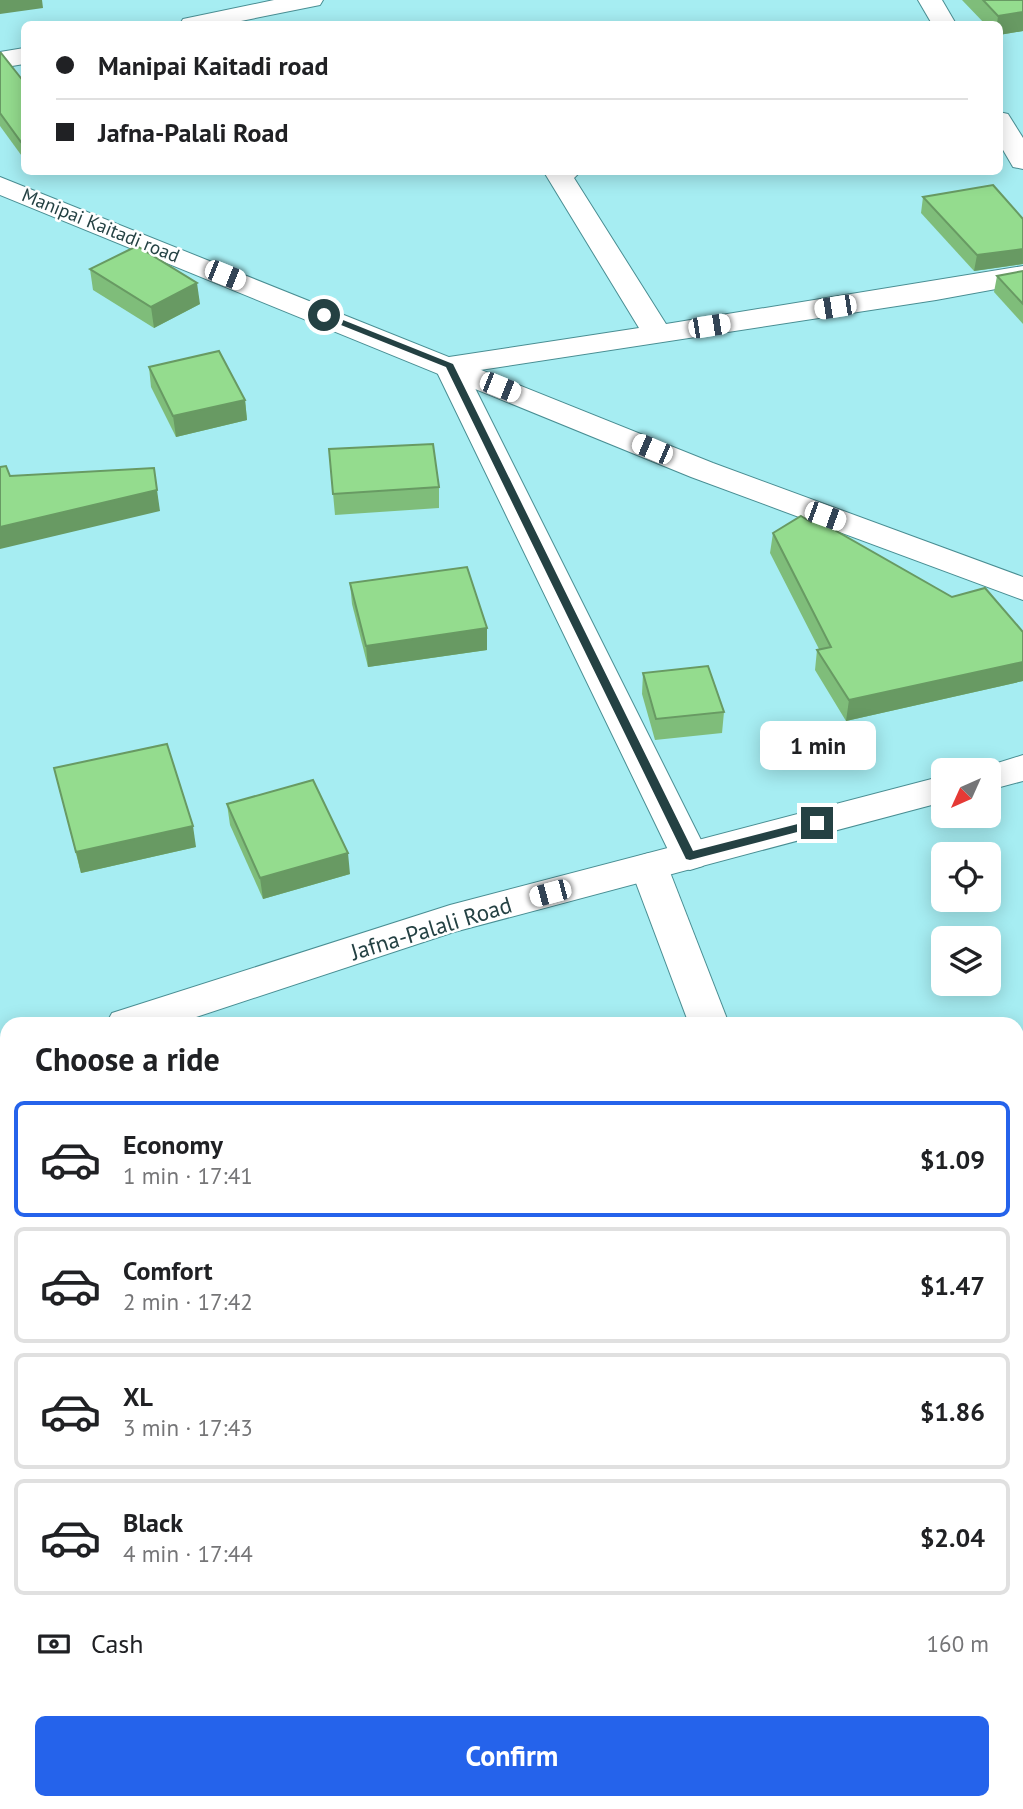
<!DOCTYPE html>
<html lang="en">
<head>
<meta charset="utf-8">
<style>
	:root { --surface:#fff; --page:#f2f2f2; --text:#202124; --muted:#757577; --line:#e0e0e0; --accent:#2563eb }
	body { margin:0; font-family:"PT Sans",sans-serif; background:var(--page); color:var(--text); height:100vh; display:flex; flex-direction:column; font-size:26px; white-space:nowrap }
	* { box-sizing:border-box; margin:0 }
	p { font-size:23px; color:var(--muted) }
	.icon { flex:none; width:38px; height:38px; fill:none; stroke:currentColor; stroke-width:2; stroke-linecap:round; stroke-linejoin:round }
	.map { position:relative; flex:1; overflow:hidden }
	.panel { position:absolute; left:0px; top:1017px; width:1024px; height:793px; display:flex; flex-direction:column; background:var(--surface); border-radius:21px 21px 0 0; box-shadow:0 4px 18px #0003 }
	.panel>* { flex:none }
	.hud { position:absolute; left:21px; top:21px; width:982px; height:154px; border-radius:10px; box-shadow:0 4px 18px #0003; display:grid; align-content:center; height:154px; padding:0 35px; background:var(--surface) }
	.needle { width:46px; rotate:225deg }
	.tools { position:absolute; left:931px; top:758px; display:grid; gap:14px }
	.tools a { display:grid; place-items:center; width:70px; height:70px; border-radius:10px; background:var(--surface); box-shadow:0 4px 18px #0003; font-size:35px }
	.end { position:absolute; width:32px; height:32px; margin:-16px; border:9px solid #244143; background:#fff; box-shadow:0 0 0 4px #fff }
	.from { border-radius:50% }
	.bubble { position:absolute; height:49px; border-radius:10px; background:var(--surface); box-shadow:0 4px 18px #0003; font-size:23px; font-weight:800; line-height:49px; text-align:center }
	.car { position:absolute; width:21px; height:42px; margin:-21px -10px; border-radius:9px; box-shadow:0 0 5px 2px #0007; background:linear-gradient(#fff 24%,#345 0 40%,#fff 0 76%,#345 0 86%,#fff 0) }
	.hud b { display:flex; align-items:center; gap:24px; height:66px; font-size:26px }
	.hud b+b { border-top:2px solid var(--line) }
	.hud i { width:18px; height:18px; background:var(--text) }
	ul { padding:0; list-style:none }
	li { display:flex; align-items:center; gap:21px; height:116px; margin:0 14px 10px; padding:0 21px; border:4px solid var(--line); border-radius:10px }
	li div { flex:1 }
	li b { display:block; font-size:26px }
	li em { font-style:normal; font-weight:800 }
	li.selected { border-color:var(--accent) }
	li>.icon { width:63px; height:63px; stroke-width:1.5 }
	h2 { padding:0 35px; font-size:32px; line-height:84px }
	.pay { display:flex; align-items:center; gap:18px; height:77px; padding:0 35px; font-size:26px }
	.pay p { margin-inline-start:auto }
	.cta { display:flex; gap:14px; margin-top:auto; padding:14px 35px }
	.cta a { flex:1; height:80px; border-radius:10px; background:var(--accent); color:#fff; font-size:28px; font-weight:800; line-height:80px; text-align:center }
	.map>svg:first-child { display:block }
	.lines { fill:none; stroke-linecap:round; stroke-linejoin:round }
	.street-casing { stroke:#498e93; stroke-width:2 }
	.secondary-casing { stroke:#498e93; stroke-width:2 }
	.primary-casing { stroke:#498e93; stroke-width:2 }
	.street { fill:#fff; fill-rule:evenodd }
	.secondary { fill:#fff; fill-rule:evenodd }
	.primary { fill:#fff; fill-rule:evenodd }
	.wall { fill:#7fbd7a }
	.shaded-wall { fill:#689a63 }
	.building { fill:#94dc8e; stroke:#689a63; stroke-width:2 }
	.route { fill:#244143 }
	.labels { text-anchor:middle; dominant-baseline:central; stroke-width:5; stroke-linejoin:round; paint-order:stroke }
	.far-street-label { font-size:19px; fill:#244143; stroke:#fff }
	.street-label { font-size:23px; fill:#244143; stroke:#fff }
</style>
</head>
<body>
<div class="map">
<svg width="1023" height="1809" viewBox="0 0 1023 1809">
	<rect width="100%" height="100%" fill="#a6edf2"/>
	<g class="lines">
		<g class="street-casing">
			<g id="street">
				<path d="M274 0H323L320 5 226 24H180L183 19Z"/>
				<path d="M918 0H942L956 24H932Z"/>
				<path d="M24 48V64L0 68V52Z"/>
				<path d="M999 112 1008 114 1023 138V169L1013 167 999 143Z"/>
				<path d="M544 172H580L574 178 666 324 1023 266V284L936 300 467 372 709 856 703 866 690 870 677 866 671 856 434 366 438 360 449 357 639 328Z"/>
				<path d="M649 853 662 857 668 867 729 1024H689L630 867 636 857Z"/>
				<path d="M7 1550V1596L0 1599V1553Z"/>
				<path d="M1017 1567 1023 1569V1623L1017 1621Z"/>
				<path d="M191 1802H243L245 1809H193Z"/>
			</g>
		</g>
		<g class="secondary-casing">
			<path id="secondary" d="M0 177 713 463 1023 577V600L691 477 0 195Z"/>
		</g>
		<g class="primary-casing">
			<g id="primary">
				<path d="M1023 755V781L989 790V770H975Z"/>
				<path d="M943 776V802L454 932 175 1024H106L112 1013 450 905Z"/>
				<path d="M7 1046V1078L0 1080V1048Z"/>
			</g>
		</g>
		<use href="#street" class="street"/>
		<use href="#secondary" class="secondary"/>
		<use href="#primary" class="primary"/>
	</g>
	<g class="wall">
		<path d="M962 0H1023V31L999 35V24H985Z"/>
		<path d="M0 53 24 82V159L0 126Z"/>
		<path d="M923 197 1023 219V264L974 271 921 213Z"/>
		<path d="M90 269 200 304 154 328 93 290Z"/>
		<path d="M1023 271V324L994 292 997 276Z"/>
		<path d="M149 367 245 400 247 420 176 437 151 387Z"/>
		<path d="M329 449 439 487V508L335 515Z"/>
		<path d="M773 533 952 597 1023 632V681L846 721 815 670 817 650 819 649 770 553Z"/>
		<path d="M350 583 487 628V650L368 667 352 604Z"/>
		<path d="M643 673 724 712 722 733 655 740 642 694Z"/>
		<path d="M54 768 196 847 81 873Z"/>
		<path d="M227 804 350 874 263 899 230 825Z"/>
	</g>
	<g class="shaded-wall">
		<path d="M0 0H42L43 8 0 14Z"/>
		<path d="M1023 12V31L999 35V24H997L998 16Z"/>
		<path d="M24 141V159L21 142Z"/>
		<path d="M1023 249V264L974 271 977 255Z"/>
		<path d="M197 283 200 304 154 328 151 307Z"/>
		<path d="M245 400 247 420 176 437 173 416Z"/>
		<path d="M157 490 160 511 0 549V527Z"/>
		<path d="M487 628V650L368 667 366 646Z"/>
		<path d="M1023 662V681L846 721 849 700Z"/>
		<path d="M193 826 196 847 81 873 76 852Z"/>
		<path d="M348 853 350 874 263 899 260 878Z"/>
	</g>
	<g class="building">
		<path d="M983 0H1023V12L998 16Z"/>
		<path d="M0 53H1L24 82V141L21 142 0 113Z"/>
		<path d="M993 185 1023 219V249L977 255 923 197Z"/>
		<path d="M137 246 197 283 151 307 90 269Z"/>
		<path d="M1023 271V304L997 276Z"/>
		<path d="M219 351 245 400 173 416 149 367Z"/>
		<path d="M433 444 439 487 333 494 329 449Z"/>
		<path d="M6 466 10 476 154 468 157 490 0 527V467Z"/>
		<path d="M801 516 811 522 815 519 952 597 985 588 1023 632V662L849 700 817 650 831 647 773 533Z"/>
		<path d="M467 567 487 628 366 646 350 583Z"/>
		<path d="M708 666 724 712 656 719 643 673Z"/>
		<path d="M167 744 193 826 76 852 54 768Z"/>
		<path d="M313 780 348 853 260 878 227 804Z"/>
	</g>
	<path class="route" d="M321 314H328L453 364 693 851 817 819 822 823 820 826 690 860 686 859 446 367 321 317Z"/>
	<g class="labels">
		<g class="far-street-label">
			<text transform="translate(101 225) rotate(22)">Manipai Kaitadi road</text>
		</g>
		<g class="street-label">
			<text transform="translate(431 928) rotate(-17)">Jafna-Palali Road</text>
		</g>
	</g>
</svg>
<div class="tools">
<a><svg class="needle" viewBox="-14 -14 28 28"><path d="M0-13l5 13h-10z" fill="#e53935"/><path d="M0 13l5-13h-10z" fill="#757577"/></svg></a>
<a><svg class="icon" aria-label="locate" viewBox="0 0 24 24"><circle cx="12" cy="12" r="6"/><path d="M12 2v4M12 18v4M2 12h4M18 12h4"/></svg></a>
<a><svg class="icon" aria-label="layers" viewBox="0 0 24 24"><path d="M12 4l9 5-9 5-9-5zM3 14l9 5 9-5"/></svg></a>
</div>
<i class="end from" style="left:324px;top:315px"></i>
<i class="end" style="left:817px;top:823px"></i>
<div class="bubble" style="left:760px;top:721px;width:116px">1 min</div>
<i class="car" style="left:225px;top:275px;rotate:112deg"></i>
<i class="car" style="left:835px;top:307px;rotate:261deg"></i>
<i class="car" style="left:709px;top:326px;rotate:81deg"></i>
<i class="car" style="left:500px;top:387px;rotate:112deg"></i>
<i class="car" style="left:652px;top:449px;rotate:293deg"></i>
<i class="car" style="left:825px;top:516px;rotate:110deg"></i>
<i class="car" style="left:550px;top:893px;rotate:255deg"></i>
<div class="hud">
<b><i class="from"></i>Manipai Kaitadi road</b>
<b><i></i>Jafna-Palali Road</b>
</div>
<section class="panel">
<h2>Choose a ride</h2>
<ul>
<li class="selected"><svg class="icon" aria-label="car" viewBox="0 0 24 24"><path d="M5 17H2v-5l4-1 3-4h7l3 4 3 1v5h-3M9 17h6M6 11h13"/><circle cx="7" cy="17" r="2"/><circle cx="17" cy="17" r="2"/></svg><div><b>Economy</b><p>1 min · 17:41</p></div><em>$1.09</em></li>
<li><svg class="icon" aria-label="car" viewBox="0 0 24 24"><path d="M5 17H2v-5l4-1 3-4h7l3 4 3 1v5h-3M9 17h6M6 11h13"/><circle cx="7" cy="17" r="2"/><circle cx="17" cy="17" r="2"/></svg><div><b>Comfort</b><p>2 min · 17:42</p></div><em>$1.47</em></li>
<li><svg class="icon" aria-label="car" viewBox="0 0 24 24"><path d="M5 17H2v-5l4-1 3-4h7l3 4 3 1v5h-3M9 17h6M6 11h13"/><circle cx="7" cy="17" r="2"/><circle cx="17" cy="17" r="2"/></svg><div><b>XL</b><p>3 min · 17:43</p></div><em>$1.86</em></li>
<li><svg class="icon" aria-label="car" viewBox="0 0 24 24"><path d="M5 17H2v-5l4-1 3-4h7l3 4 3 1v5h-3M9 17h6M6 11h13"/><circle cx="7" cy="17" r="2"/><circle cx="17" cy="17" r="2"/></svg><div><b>Black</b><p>4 min · 17:44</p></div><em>$2.04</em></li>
</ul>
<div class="pay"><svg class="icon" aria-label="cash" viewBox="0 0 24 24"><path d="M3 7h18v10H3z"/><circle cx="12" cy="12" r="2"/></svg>Cash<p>160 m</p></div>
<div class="cta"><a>Confirm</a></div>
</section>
</div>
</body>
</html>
